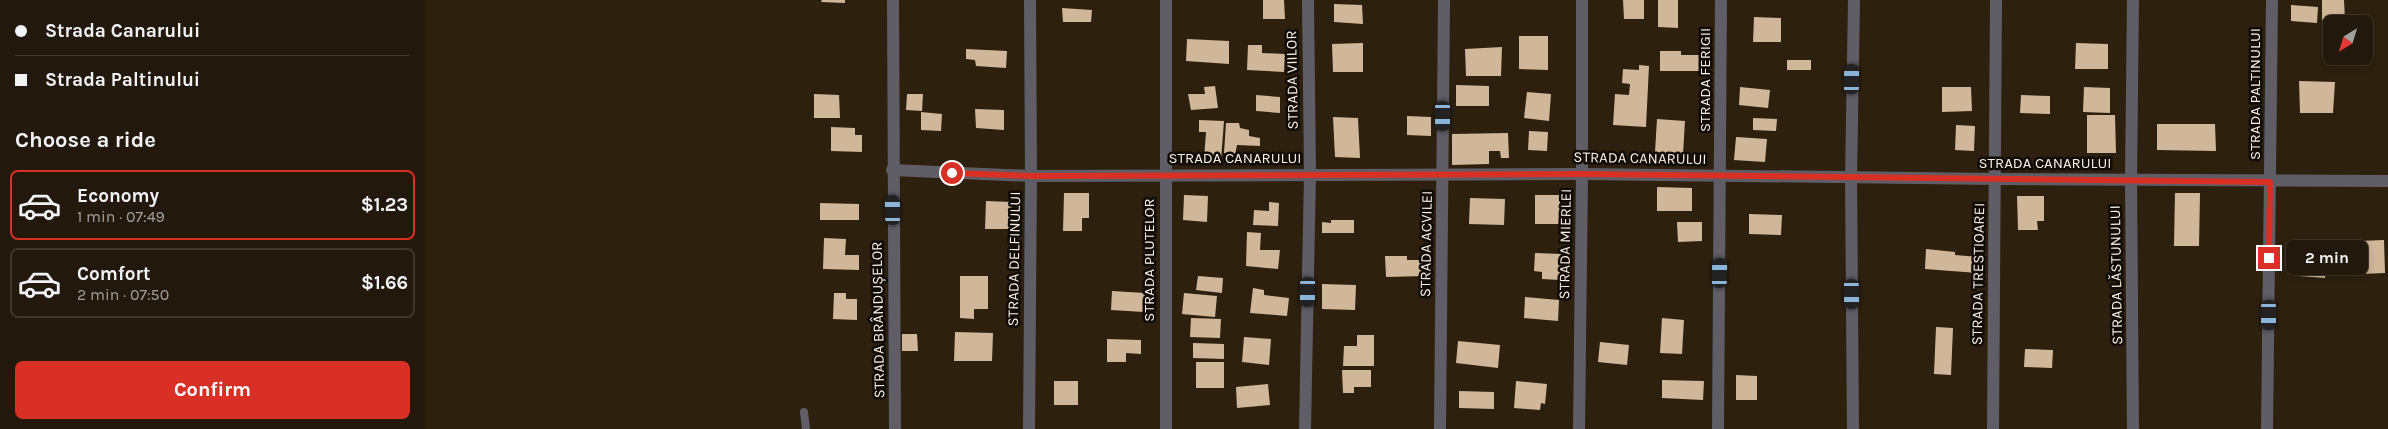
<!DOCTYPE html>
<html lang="en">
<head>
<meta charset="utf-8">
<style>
	:root { --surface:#22180b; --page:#2e2519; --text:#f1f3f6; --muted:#a2a09d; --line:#3f372c; --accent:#d93025 }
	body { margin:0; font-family:Karla,sans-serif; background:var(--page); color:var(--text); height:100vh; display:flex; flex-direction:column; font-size:19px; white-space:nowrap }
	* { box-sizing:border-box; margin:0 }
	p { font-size:16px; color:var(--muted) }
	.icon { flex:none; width:28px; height:28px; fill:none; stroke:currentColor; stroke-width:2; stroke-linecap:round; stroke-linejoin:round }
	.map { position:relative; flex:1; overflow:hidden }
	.panel { display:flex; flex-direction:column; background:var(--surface); width:425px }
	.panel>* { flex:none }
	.banner { display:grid; align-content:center; height:110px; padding:0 15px; background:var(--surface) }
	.needle { width:32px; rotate:218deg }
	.buttons { position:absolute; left:1898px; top:15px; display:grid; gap:10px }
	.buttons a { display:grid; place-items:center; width:50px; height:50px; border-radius:8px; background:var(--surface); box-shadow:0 2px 8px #0003,0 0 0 1px var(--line); font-size:25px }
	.end { position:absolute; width:22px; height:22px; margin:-11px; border:6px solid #d93025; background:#fff; box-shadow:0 0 0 2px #fff }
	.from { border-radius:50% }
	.bubble { position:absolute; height:35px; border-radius:8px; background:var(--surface); box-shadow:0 2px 8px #0003,0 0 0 1px var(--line); font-size:16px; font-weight:700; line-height:35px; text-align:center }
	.car { position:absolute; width:15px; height:30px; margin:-15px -8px; border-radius:6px; box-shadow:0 0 4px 1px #0007; background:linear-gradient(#222 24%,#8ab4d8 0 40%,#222 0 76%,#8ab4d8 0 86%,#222 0) }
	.banner b { display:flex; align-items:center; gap:18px; height:48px; font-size:19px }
	.banner b+b { border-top:1px solid var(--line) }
	.banner i { width:12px; height:12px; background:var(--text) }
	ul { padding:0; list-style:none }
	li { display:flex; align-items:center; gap:15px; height:70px; margin:0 10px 8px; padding:0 5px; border:2px solid var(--line); border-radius:8px }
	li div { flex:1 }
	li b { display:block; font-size:19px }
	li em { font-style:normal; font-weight:700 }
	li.active { border-color:var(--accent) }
	li>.icon { width:45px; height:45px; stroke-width:1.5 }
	h2 { padding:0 15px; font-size:22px; line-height:60px }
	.cta { display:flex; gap:10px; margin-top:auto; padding:10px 15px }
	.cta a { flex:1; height:58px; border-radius:8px; background:var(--accent); color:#fff; font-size:20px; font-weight:700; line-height:58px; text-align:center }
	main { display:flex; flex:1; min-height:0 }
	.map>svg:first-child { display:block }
	.building { fill:#d1b799 }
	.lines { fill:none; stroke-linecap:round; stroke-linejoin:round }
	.lane { stroke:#5f5e67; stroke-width:8 }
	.street { stroke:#5f5e67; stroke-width:12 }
	.route { stroke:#d93025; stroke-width:6 }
	.labels { text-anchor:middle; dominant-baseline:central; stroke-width:5; stroke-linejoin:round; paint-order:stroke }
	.street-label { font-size:15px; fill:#f9f0e6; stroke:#100b05 }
</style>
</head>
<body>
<main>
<section class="panel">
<div class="banner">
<b><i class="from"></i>Strada Canarului</b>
<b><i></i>Strada Paltinului</b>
</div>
<h2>Choose a ride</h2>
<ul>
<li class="active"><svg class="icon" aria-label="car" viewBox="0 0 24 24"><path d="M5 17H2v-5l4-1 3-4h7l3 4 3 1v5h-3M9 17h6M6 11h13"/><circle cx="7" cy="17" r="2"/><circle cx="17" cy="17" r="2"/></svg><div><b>Economy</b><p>1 min · 07:49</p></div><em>$1.23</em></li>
<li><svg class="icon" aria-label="car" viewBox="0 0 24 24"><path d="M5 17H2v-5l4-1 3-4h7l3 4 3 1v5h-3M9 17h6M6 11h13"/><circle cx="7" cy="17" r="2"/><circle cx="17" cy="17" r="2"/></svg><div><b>Comfort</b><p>2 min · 07:50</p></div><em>$1.66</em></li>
</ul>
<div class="cta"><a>Confirm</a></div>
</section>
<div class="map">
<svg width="1963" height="429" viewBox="0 0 1963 429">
	<rect width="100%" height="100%" fill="#2d200f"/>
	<g class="building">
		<path d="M397 0H420V3L396 2Z"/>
		<path d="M838 0H859L860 19H838Z"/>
		<path d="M1198 0H1219V19H1199Z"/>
		<path d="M1233 0H1253V28L1233 27Z"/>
		<path d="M1897 0H1919L1920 20H1897Z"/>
		<path d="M909 4 937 5 938 24 909 22Z"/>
		<path d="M1866 5 1893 7 1892 23 1866 21Z"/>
		<path d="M637 8 667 10 666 22H638Z"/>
		<path d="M1329 17 1356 18V42H1328Z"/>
		<path d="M1094 36H1123V70L1094 69Z"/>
		<path d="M762 39 804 41V64L761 61Z"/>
		<path d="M938 43V72H908L907 44Z"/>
		<path d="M1651 43 1683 44V69H1650Z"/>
		<path d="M823 45H837V53L860 54 859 72 822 70Z"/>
		<path d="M1077 47 1076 76H1041L1040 49Z"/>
		<path d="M541 49 582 51 581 68 551 66 550 60 541 59Z"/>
		<path d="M1235 51H1256V55H1275L1274 71H1235Z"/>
		<rect x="1362" y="60" width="24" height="10"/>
		<path d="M1214 65 1224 66 1221 127 1188 125 1190 94 1204 95 1205 84 1197 83 1198 69 1214 70Z"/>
		<path d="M1874 81 1910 82 1908 113H1875Z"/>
		<path d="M1031 85 1064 86V106H1031Z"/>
		<path d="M790 86 793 108 766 110 763 94H780L779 87Z"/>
		<path d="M1315 87 1345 90 1343 108 1314 105Z"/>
		<path d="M1517 87H1546L1547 111 1517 112Z"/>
		<path d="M1659 87 1685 88V113L1658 112Z"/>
		<path d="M1102 92 1126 94 1124 121 1099 118Z"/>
		<path d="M389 94 414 95 415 118H389Z"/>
		<path d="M482 94H498L497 111 481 110Z"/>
		<path d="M831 95 855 97V113L831 111Z"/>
		<path d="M1596 95 1625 96V114L1595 113Z"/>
		<path d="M550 109 579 110V130L551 128Z"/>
		<path d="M496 112 517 114 516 131 496 130Z"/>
		<path d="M1662 115H1690L1691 153H1662Z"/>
		<path d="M982 116 1006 117V136L982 135Z"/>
		<path d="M908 117 933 118 935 158 910 157Z"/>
		<path d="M1328 118 1352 119 1351 131 1328 130Z"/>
		<path d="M1232 119 1260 121 1258 154 1230 152Z"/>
		<path d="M774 120 799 121 796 160 779 159 781 132H774Z"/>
		<path d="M801 123H814L815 128 824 130V136L835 138V146L812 145 810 155 799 153Z"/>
		<path d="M1732 124H1790L1791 151 1732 150Z"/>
		<path d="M1531 125 1550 126 1549 151 1530 150Z"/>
		<path d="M406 127 430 128V135H437V152L406 151Z"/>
		<path d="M1104 131 1123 132 1122 151 1103 150Z"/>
		<path d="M1083 133 1084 158H1076L1075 151H1064V164L1027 165V134Z"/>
		<path d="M1311 137 1342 139 1340 162 1309 160Z"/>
		<path d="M1232 187 1267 188V211H1232Z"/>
		<path d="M639 193H664V218H657V231H638Z"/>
		<path d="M1750 193H1775L1774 246H1749Z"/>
		<path d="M759 195 783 196 782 222 758 220Z"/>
		<rect x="1110" y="195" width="25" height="29"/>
		<path d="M1592 196H1619V221H1612L1613 230H1593Z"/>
		<path d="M1045 198 1080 199 1079 225 1044 224Z"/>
		<path d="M561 201 587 202V229H560Z"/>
		<path d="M844 202 854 203 853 226 828 225 829 210 844 211Z"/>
		<path d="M395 203 434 204V220H395Z"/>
		<path d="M1324 214 1357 215 1356 235 1324 234Z"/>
		<path d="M906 220H929V233H897V222L906 223Z"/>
		<path d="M1252 222H1277V241L1253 242Z"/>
		<path d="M822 232 836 233 835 250H855L853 269 821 266Z"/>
		<path d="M399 238 421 239 420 255H434V270L398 269Z"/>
		<path d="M1959 240 1960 273 1935 274 1934 241Z"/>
		<path d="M1501 249 1530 252V255L1554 257 1553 273 1500 269Z"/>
		<path d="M1110 253 1136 254 1135 280 1117 279V272L1109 271Z"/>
		<path d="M960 256H982V260H1000V276L961 277Z"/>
		<path d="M1870 258 1901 260 1900 278 1874 276V270L1869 269Z"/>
		<path d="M535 276H563V309H549V319L535 318Z"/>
		<path d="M773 276 798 278 797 293 771 290Z"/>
		<path d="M897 284 931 285 930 310 897 309Z"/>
		<path d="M828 288 839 290V295L864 298 862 316 825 313Z"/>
		<path d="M687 291 720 293 719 312 686 310Z"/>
		<path d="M409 293H421V299H432V320L408 319Z"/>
		<path d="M759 293 792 296 790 317 757 314Z"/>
		<path d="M1100 297 1134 300 1133 321 1099 318Z"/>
		<path d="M766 318 796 319 795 338 765 337Z"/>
		<path d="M1237 318 1259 320 1257 354 1235 353Z"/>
		<path d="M1511 327 1528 328 1526 375 1509 374Z"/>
		<path d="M530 332 568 333 567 361H529Z"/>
		<path d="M477 334H492L493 351H477Z"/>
		<path d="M932 335H949V366H918L919 346H932Z"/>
		<path d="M819 337 846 339 844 365 817 362Z"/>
		<path d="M682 339 716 340V354L701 353V362H682Z"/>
		<path d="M1033 341 1075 345 1073 368 1031 363Z"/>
		<path d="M1175 342 1204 345 1202 365 1173 362Z"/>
		<path d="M768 343 799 344V359L768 358Z"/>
		<path d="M1600 349 1628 350 1627 368 1599 367Z"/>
		<rect x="771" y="362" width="28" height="26"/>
		<path d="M917 370H946V387H929V393H918Z"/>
		<path d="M1311 375 1332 376V400H1311Z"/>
		<path d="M1237 380 1279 381 1278 400 1237 398Z"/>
		<rect x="629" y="381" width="24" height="24"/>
		<path d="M1091 381 1122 384 1120 404 1116 403 1115 410 1089 408Z"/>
		<path d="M843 384 845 405 812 408 811 387Z"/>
		<path d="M1034 391 1069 392V409L1034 408Z"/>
	</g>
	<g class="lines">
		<path class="lane" d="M379 412 381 429"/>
		<g class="street">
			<path d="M468 0 470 429"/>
			<path d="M741 0V429"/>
			<path d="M1708 0 1706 179 1708 429"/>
			<path d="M467 170 606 176 1157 174 1570 179 1963 181"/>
			<path d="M604 429 606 176 605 0"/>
			<path d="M880 429 885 174 883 0"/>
			<path d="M1015 429 1019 0"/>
			<path d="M1154 429 1157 174V0"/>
			<path d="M1293 429 1296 0"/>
			<path d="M1428 429 1426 178 1429 0"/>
			<path d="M1568 429 1571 0"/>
			<path d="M1842 429 1847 0"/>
		</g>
	</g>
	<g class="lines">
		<path class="route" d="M527 173 606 176 1157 174 1845 182 1844 258"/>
	</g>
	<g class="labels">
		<g class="street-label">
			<text transform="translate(867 80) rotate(-91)">STRADA VIILOR</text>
			<text transform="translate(1280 80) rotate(-90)">STRADA FERIGII</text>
			<text transform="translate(1830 94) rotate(-90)">STRADA PALTINULUI</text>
			<text x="810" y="158">STRADA CANARULUI</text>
			<text transform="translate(1215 158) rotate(1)">STRADA CANARULUI</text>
			<text x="1620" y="163">STRADA CANARULUI</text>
			<text transform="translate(1001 244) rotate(-89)">STRADA ACVILEI</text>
			<text transform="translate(1140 244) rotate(-89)">STRADA MIERLEI</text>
			<text transform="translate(589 259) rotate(-89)">STRADA DELFINULUI</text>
			<text transform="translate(724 260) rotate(-90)">STRADA PLUTELOR</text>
			<text transform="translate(1553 274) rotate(-89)">STRADA TRESTIOAREI</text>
			<text transform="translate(1691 275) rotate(-91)">STRADA LĂSTUNULUI</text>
			<text transform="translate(453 320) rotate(-91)">STRADA BRÂNDUȘELOR</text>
		</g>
	</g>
</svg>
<div class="buttons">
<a><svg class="needle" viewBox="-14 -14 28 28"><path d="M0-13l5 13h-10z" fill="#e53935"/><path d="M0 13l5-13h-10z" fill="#a2a09d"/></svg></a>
</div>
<i class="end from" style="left:527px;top:173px"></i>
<i class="end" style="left:1844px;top:258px"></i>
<div class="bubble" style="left:1861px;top:240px;width:82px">2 min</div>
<i class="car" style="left:1427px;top:79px;rotate:1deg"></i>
<i class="car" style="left:1018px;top:116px;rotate:180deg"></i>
<i class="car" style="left:468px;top:210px;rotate:359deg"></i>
<i class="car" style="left:1295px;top:273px;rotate:1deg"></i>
<i class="car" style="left:883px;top:292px;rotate:181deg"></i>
<i class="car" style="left:1427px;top:294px;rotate:179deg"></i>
<i class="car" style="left:1844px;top:315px;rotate:180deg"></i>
</div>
</main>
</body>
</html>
